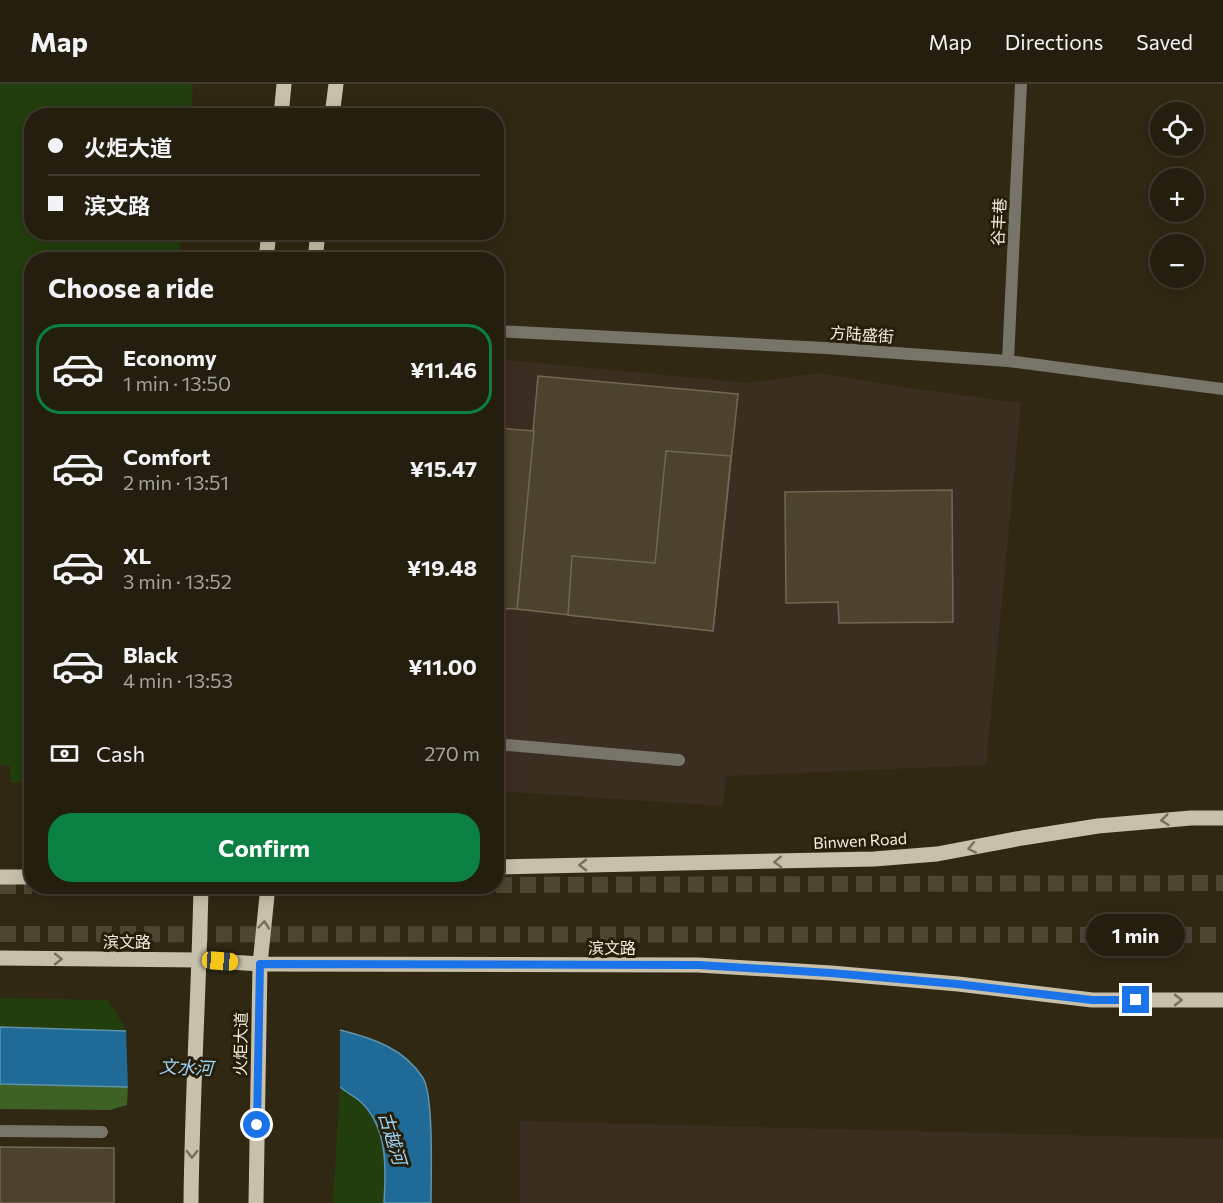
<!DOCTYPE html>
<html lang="en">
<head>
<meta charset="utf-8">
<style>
	:root { --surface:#241e0e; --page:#302b1c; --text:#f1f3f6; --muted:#a3a29e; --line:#413c2e; --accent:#0b8043 }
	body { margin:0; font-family:Commissioner,"Noto Sans SC",sans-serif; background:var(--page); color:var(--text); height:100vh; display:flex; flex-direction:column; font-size:22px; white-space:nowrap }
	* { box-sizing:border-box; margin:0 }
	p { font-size:20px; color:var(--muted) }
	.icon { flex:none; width:33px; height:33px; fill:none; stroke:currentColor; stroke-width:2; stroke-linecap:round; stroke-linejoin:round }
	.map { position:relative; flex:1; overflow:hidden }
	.sheet { position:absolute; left:24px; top:168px; width:480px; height:642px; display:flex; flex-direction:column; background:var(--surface); border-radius:24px; box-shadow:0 3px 15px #0003,0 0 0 2px var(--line) }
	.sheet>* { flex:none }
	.top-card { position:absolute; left:24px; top:24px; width:480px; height:132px; border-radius:24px; box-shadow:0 3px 15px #0003,0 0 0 2px var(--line); display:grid; align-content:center; height:132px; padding:0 24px; background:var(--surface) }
	.buttons { position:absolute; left:1150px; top:18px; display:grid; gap:12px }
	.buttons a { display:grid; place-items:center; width:54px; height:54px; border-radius:50%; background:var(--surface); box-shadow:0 3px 15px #0003,0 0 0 2px var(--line); font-size:30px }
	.end { position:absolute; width:27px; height:27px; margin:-14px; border:8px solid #1a73e8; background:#fff; box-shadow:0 0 0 3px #fff }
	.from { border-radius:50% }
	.bubble { position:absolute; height:42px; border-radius:21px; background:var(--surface); box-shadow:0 3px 15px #0003,0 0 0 2px var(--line); font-size:20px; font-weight:700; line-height:42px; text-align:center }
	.car { position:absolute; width:18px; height:36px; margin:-18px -9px; border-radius:8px; box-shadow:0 0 4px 2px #0007; background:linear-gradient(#f5c518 24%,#345 0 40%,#f5c518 0 76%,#345 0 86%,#f5c518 0) }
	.top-card b { display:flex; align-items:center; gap:21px; height:57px; font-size:22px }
	.top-card b+b { border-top:2px solid var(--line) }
	.top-card i { width:15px; height:15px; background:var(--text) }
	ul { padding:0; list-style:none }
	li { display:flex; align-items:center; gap:18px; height:90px; margin:0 12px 9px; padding:0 12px; border:3px solid transparent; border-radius:24px }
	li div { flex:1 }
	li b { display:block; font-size:22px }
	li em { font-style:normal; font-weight:700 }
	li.selected { border-color:var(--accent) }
	li>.icon { width:54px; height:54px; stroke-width:1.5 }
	h2 { padding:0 24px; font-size:27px; line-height:72px }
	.pay { display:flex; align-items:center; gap:15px; height:66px; padding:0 24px; font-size:22px }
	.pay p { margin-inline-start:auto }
	.action { display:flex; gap:12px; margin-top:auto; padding:12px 24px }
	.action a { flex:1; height:69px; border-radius:24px; background:var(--accent); color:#fff; font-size:24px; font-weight:700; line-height:69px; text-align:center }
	header { display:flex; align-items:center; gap:36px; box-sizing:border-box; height:84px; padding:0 30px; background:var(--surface); border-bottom:2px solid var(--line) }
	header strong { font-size:28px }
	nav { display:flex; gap:33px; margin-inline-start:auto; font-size:21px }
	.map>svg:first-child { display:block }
	.commercial { fill:#3c2d21 }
	.green { fill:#233e0d }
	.forest { fill:#3e6224 }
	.water { fill:#1f6a96; stroke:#5f92ac; stroke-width:1.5 }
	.pier { fill:#302813 }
	.building { fill:#4c422d; stroke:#726852; stroke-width:1.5 }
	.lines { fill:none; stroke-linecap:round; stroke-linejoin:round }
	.trunk-tunnel { stroke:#4d4632; stroke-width:16; stroke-dasharray:16 8; stroke-linecap:butt }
	.service { stroke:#77746a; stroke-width:12 }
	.minor { stroke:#77746a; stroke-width:12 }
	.primary { stroke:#c7c0ab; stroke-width:15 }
	.oneway { stroke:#766f5a }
	.route { stroke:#1a73e8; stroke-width:8 }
	.labels { text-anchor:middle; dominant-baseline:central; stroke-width:6; stroke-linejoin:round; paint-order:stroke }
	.street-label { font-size:16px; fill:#f4eee1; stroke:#261e09 }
	.water-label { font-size:18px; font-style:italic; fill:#9cd2f8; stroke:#261e09 }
</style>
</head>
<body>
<header>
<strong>Map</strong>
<nav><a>Map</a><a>Directions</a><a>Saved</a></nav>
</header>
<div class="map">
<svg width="1223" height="1119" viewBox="0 0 1223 1119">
	<rect width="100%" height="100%" fill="#302813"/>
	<g class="commercial">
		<path d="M496 275 749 299 819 289 909 304 1021 319 986 681 726 692 723 722 497 707Z"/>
		<path d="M520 1037 1223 1055V1119H520Z"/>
	</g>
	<g class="green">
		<path d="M0 0H193L191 31 32 32V148L182 149 179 175 32 176 31 698 10 699V682L0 681Z"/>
		<path d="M0 914 108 916 127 947 0 943Z"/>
		<path d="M340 1003C347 1009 357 1013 363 1020 388 1046 386 1086 384 1119H333Z"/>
	</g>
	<path class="forest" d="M0 1000 128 1003 127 1021 110 1026 0 1025Z"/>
	<path class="water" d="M0 943 127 947 340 946C372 954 404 964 423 994 434 1012 431 1094 431 1119H384C386 1086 388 1046 363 1020 357 1013 347 1009 340 1003H128L0 1000Z"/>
	<path class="pier" d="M340 943V1007L128 1006 126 944Z"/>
	<g class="building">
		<path d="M538 292 738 310 713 547 517 525Z"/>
		<path d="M496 344 534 347 517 525 496 524Z"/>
		<path d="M666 367 731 372 713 547 568 531 572 472 655 479Z"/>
		<path d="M952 406 953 538 839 539 838 518 786 519 785 408Z"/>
		<path d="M0 1063 114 1064V1119H0Z"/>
	</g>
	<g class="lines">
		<g class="trunk-tunnel">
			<path d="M496 801 1223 799"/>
			<path d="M0 802H32"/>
			<path d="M0 850 1223 851"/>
		</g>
		<g class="service">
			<path d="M1008 277 1021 0"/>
			<path d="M496 660 679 676"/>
			<path d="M0 1047 102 1048"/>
		</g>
		<path class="minor" d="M496 247 826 264 1008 277 1223 305"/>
		<g class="primary">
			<path d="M281 32 284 0"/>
			<path d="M332 32 336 0"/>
			<path d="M266 176 269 148"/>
			<path d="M315 176 318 148"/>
			<path d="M496 783 874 775 937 770 1022 754 1098 742 1191 734H1223"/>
			<path d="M0 793H32"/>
			<path d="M0 874 200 876 260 880 698 881 831 889 958 900 1092 916H1223"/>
			<path d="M191 1119C192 1013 199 908 201 802"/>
			<path d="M256 1119 260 880 268 802"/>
		</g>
	</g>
	<defs><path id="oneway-chevron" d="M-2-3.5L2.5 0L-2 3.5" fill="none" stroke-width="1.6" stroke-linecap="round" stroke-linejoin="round" transform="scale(1.5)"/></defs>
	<g class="oneway">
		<use href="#oneway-chevron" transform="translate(1165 736) rotate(174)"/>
		<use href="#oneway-chevron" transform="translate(972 764) rotate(169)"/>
		<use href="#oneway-chevron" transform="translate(778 778) rotate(178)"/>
		<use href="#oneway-chevron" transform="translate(583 781) rotate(179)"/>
		<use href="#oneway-chevron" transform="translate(264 841) rotate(-85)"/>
		<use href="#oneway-chevron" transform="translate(58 875)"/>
		<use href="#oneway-chevron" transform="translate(1178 916)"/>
		<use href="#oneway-chevron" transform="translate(192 1070) rotate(91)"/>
	</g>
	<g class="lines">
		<path class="route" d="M257 1041 260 880 698 881 831 889 957 900 1092 916H1136"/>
	</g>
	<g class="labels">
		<g class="street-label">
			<text transform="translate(998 138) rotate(-87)">谷丰巷</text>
			<text transform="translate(862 250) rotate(4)">方陆盛街</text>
			<text transform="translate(860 756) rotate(-3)">Binwen Road</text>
			<text x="127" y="857">滨文路</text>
			<text x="612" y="863">滨文路</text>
			<text transform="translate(240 960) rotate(-89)">火炬大道</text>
		</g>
		<g class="water-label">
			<text transform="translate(186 983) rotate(2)">文水河</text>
			<text transform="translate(393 1054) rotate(73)">古越河</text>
		</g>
	</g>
</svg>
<div class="buttons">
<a><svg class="icon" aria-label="locate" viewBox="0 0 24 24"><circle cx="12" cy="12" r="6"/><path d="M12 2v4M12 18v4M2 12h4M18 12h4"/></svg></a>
<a>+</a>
<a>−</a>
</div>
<i class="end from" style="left:257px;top:1041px"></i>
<i class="end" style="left:1136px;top:916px"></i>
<div class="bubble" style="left:1086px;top:830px;width:99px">1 min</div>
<i class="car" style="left:220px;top:877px;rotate:94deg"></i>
<div class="top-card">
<b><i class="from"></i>火炬大道</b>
<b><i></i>滨文路</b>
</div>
<section class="sheet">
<h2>Choose a ride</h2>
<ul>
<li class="selected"><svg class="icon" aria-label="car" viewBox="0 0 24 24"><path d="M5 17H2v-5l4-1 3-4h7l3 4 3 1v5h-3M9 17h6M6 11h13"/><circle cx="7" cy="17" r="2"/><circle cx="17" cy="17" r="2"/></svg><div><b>Economy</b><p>1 min · 13:50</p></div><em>¥11.46</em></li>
<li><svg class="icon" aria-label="car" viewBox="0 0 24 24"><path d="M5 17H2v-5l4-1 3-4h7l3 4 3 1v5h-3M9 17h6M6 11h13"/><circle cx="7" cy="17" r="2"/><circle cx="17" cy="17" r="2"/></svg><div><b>Comfort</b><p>2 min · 13:51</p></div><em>¥15.47</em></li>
<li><svg class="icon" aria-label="car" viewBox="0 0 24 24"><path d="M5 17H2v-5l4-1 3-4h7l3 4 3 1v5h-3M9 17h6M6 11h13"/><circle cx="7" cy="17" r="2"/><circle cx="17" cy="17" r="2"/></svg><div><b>XL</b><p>3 min · 13:52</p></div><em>¥19.48</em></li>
<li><svg class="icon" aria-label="car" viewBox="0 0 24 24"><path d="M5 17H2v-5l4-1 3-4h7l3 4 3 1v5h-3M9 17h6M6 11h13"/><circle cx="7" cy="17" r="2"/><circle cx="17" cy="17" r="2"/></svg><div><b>Black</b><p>4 min · 13:53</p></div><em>¥11.00</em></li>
</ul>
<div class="pay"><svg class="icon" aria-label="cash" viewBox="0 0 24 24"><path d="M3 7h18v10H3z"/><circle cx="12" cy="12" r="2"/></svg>Cash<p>270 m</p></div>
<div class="action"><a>Confirm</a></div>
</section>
</div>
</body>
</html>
